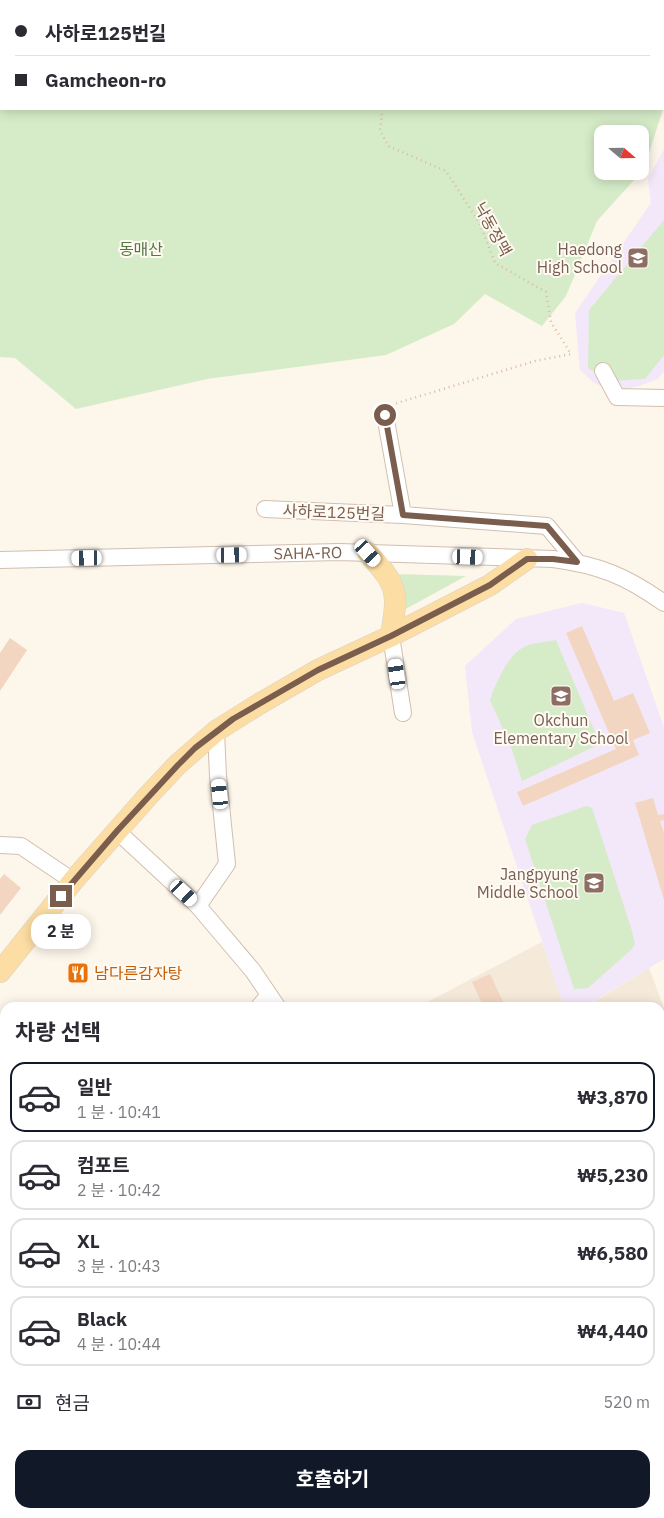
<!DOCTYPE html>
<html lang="ko">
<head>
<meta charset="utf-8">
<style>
	:root { --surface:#fff; --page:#f7f7f7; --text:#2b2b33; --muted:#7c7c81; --line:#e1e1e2; --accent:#111827 }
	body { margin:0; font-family:"IBM Plex Sans","Noto Sans KR",sans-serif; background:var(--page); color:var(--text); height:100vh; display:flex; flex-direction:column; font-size:19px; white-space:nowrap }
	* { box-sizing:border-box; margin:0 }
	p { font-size:16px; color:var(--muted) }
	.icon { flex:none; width:28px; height:28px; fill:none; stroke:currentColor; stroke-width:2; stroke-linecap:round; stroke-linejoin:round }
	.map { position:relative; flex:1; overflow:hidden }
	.sheet { position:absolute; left:0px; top:1002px; width:665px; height:516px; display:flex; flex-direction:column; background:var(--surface); border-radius:15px 15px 0 0; box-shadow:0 2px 12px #0003 }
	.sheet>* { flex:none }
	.guide { position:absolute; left:0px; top:0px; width:665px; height:110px; box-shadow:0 2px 12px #0003; display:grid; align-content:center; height:110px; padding:0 15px; background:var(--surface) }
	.needle { width:32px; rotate:110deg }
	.fabs { position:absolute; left:594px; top:125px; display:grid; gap:10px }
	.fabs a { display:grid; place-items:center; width:55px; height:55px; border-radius:10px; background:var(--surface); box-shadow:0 2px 12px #0003; font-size:25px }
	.end { position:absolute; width:22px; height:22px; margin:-11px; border:6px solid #7a5d4c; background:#fff; box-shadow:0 0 0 2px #fff }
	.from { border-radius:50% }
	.bubble { position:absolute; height:35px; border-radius:15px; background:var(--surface); box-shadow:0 2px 12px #0003; font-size:16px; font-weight:700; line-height:35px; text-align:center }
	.car { position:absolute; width:15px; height:30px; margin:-15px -8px; border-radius:6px; box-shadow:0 0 4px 1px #0007; background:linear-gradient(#fff 24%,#345 0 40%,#fff 0 76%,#345 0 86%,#fff 0) }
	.guide b { display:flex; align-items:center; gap:18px; height:48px; font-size:19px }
	.guide b+b { border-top:1px solid var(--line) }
	.guide i { width:12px; height:12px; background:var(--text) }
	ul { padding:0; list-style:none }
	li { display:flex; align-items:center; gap:15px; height:70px; margin:0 10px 8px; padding:0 5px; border:2px solid var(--line); border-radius:15px }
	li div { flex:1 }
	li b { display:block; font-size:19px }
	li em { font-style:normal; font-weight:700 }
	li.current { border-color:var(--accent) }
	li>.icon { width:45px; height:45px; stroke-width:1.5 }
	h2 { padding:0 15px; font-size:22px; line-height:60px }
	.pay { display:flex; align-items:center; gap:12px; height:55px; padding:0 15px; font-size:19px }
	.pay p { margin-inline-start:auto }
	.action { display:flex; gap:10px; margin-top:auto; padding:10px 15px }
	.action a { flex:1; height:58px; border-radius:15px; background:var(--accent); color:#fff; font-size:20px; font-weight:700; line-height:58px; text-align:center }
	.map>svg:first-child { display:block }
	.residential { fill:#f5e9d9 }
	.education { fill:#f3e7fa }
	.green { fill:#d6ecc8; fill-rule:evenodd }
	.building { fill:#f3d6c2 }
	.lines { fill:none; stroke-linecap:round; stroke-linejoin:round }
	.minor-casing { stroke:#d1bfaf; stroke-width:18 }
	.major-casing { stroke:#dad2cd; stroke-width:22 }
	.path { stroke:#d9baa4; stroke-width:2.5; stroke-dasharray:1 4; stroke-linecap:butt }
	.minor { stroke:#fff; stroke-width:16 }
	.major { stroke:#fcdda3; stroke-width:21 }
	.route { stroke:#7a5d4c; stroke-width:6 }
	.labels { text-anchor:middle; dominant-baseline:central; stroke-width:4; stroke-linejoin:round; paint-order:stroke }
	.street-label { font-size:16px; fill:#7a5d4c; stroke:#fffaf2 }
	.park-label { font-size:16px; fill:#507a41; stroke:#fffaf2 }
	.education-label { font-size:16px; fill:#785e54; stroke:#fffaf2; text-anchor:end }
	.food-label { font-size:16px; fill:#c56008; stroke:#fffaf2; text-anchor:start }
</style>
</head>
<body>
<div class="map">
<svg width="664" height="1518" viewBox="0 0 664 1518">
	<rect width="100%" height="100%" fill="#fdf6eb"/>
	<g class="residential">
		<path d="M542 942 564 1007 416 1008Z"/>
		<path d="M649 968 664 1008V1179L660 1181V1008H584Z"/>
	</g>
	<g class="education">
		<path d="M664 149V371L658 379 639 386 613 391 594 383 580 370 575 313 651 203 648 179Z"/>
		<path d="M582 603 624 613 664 727V959L584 1007H564L472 732 465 666 516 619Z"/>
		<path d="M238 1514H530L528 1518H242Z"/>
	</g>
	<g class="green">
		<path d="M0 0H664V105V1H1V109H663L644 169 597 221 566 296 542 326 485 294 454 324 386 355 207 379 76 409 15 358 0 357ZM602 134H640V171H602Z"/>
		<path d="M664 220V355L645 379 608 381 588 368 589 310Z"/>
		<path d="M394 574 466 576 402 611Z"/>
		<path d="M556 640 600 744 522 781 511 747 490 700C495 685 507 657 522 648 529 643 547 642 556 640Z"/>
		<path d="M586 806 592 808 632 931 635 944 632 949 588 988 574 989 525 839 532 825Z"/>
		<path d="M660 1449 664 1450V1518H528L530 1514H660Z"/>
	</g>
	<g class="building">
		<path d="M582 626 614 701 633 693 650 733 633 740 639 755 523 806 517 792 616 749 566 633Z"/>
		<path d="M10 638 27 650 0 691V653Z"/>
		<path d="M653 798 658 815 664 814V820L660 821 664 833V900L635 803Z"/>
		<path d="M4 874 21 888 0 915V879Z"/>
		<path d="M490 974 506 1008H484L472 982Z"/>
		<path d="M660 1123 664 1132V1158L660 1159Z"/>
		<path d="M435 1514H488L485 1518H433Z"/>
	</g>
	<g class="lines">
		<g class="minor-casing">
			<g id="minor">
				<path d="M603 371 617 397 664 398"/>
				<path d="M385 415 403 515 547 526 577 562"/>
				<path d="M265 509 403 515"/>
				<path id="s1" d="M0 560 339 552 553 559C599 565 626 576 664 603"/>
				<path d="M391 636 403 713"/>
				<path d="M117 831 198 906 253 971 278 1008"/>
				<path d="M0 845 21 846 73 881"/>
				<path d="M198 906 227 864 218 776 216 731"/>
				<path d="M258 1008 269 995"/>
				<path d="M660 1197 664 1195"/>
				<path d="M0 1305 5 1309"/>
				<path d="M0 1373H5"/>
				<path d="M0 1435 5 1438"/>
				<path d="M18 1518V1514"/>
				<path d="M501 1518 504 1514"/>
			</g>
		</g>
		<g class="major-casing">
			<g id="major">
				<path d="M368 553C399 587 398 592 391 636"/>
				<path d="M0 972 73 881 147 797 177 765 216 731 259 704 318 670 391 636 490 585 527 559"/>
			</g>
		</g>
		<g class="path">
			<path d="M366 1V0"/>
			<path d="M0 82H1"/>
			<path d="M380 109 382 116 380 130 388 146 446 171 480 224 495 263 546 292 551 322 571 354 535 361 394 404"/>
		</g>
		<use href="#minor" class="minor"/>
		<use href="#major" class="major"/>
	</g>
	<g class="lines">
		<path class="route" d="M61 896 117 831 178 765 195 748 233 719 318 670 391 636 490 585 527 559H553L577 562 547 526 403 515 385 415"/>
	</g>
	<defs>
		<g id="school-square" transform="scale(1.125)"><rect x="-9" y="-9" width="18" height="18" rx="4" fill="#8d6e63" stroke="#fffaf2"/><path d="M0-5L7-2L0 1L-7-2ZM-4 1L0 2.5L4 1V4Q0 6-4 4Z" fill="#fff"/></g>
		<g id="restaurant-square" transform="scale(1.125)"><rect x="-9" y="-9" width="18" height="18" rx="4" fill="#e8710a" stroke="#fffaf2"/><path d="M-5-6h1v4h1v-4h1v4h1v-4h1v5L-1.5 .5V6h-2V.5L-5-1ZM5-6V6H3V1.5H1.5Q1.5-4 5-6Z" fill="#fff"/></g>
	</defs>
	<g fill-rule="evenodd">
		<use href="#school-square" x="638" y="258"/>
		<use href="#school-square" x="561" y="696"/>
		<use href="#school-square" x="594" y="883"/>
		<use href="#restaurant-square" x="78" y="973"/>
	</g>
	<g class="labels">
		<g class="street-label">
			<text transform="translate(493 229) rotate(61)">낙동정맥</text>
			<text transform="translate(334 512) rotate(2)">사하로125번길</text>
			<text stroke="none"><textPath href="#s1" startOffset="308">SAHA-RO</textPath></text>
		</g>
		<g class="park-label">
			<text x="141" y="249">동매산</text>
		</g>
		<g class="education-label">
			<text x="622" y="249">Haedong<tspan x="622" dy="18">High School</tspan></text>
			<text x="561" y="720" text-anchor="middle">Okchun<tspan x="561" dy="18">Elementary School</tspan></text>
			<text x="578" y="874">Jangpyung<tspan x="578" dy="18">Middle School</tspan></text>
		</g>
		<g class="food-label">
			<text x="94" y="973">남다른감자탕</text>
		</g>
	</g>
</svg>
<div class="fabs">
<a><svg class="needle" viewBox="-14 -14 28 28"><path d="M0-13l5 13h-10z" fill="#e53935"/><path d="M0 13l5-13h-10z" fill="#7c7c81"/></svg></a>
</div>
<i class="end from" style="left:385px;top:415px"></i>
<i class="end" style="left:61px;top:896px"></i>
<div class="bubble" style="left:31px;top:914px;width:60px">2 분</div>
<i class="car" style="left:368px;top:553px;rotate:138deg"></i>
<i class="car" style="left:232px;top:555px;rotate:89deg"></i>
<i class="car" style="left:468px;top:557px;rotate:92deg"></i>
<i class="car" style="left:87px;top:558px;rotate:269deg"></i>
<i class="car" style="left:397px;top:674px;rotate:352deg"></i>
<i class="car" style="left:220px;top:794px;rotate:354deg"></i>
<i class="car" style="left:184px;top:893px;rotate:133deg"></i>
<div class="guide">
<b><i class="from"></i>사하로125번길</b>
<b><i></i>Gamcheon-ro</b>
</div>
<section class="sheet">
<h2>차량 선택</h2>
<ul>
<li class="current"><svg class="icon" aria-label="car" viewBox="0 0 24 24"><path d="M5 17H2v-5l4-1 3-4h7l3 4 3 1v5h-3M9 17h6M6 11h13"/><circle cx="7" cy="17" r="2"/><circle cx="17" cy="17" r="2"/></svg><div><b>일반</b><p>1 분 · 10:41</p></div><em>₩3,870</em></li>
<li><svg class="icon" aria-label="car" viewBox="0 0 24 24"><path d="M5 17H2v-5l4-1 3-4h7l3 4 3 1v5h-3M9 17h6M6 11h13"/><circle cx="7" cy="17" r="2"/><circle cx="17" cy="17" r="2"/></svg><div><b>컴포트</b><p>2 분 · 10:42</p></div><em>₩5,230</em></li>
<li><svg class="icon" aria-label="car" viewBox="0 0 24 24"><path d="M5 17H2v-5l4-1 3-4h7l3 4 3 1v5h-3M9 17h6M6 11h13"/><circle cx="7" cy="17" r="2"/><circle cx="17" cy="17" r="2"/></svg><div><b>XL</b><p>3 분 · 10:43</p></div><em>₩6,580</em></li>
<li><svg class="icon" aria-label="car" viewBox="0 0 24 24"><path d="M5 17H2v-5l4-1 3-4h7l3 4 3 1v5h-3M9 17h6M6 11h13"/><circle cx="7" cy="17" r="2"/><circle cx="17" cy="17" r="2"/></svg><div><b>Black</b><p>4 분 · 10:44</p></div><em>₩4,440</em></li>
</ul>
<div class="pay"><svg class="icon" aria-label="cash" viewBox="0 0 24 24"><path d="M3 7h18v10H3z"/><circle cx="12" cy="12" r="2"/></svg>현금<p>520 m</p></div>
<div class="action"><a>호출하기</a></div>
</section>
</div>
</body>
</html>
